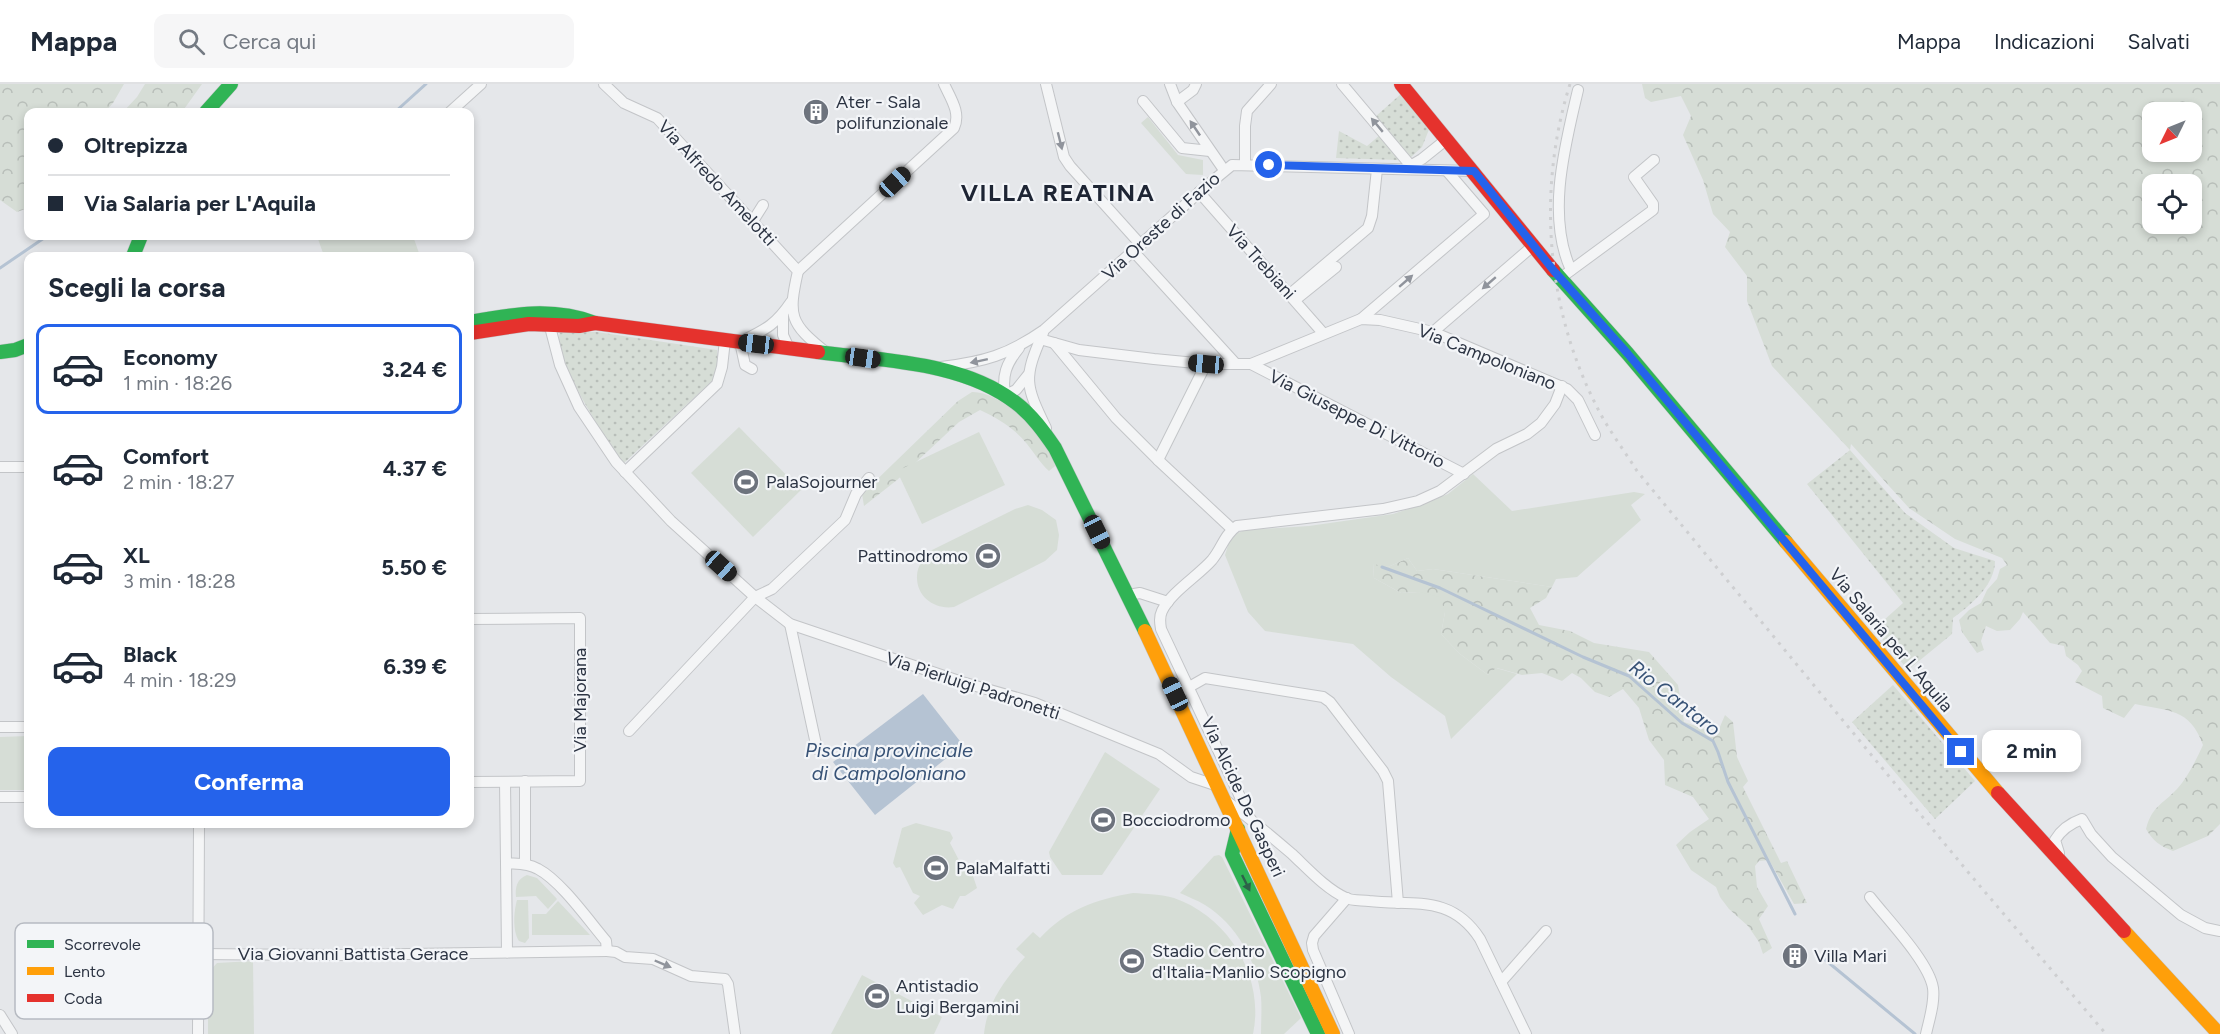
<!DOCTYPE html>
<html lang="it">
<head>
<meta charset="utf-8">
<style>
	:root { --surface:#fff; --page:#f6f6f7; --text:#1f2937; --muted:#747a83; --line:#e0e1e3; --accent:#2563eb }
	body { margin:0; font-family:Figtree,sans-serif; background:var(--page); color:var(--text); height:100vh; display:flex; flex-direction:column; font-size:22px; white-space:nowrap }
	* { box-sizing:border-box; margin:0 }
	p { font-size:20px; color:var(--muted) }
	.icon { flex:none; width:33px; height:33px; fill:none; stroke:currentColor; stroke-width:2; stroke-linecap:round; stroke-linejoin:round }
	.map { position:relative; flex:1; overflow:hidden }
	.side { position:absolute; left:24px; top:168px; width:450px; height:576px; display:flex; flex-direction:column; background:var(--surface); border-radius:12px; box-shadow:0 3px 9px #0003 }
	.side>* { flex:none }
	.top-card { position:absolute; left:24px; top:24px; width:450px; height:132px; border-radius:12px; box-shadow:0 3px 9px #0003; display:grid; align-content:center; height:132px; padding:0 24px; background:var(--surface) }
	.needle { width:39px; rotate:227deg }
	.fabs { position:absolute; left:2142px; top:18px; display:grid; gap:12px }
	.fabs a { display:grid; place-items:center; width:60px; height:60px; border-radius:12px; background:var(--surface); box-shadow:0 3px 9px #0003; font-size:30px }
	.end { position:absolute; width:27px; height:27px; margin:-14px; border:8px solid #2563eb; background:#fff; box-shadow:0 0 0 3px #fff }
	.from { border-radius:50% }
	.bubble { position:absolute; height:42px; border-radius:12px; background:var(--surface); box-shadow:0 3px 9px #0003; font-size:20px; font-weight:700; line-height:42px; text-align:center }
	.car { position:absolute; width:18px; height:36px; margin:-18px -9px; border-radius:8px; box-shadow:0 0 4px 2px #0007; background:linear-gradient(#222 24%,#8ab4d8 0 40%,#222 0 76%,#8ab4d8 0 86%,#222 0) }
	.top-card b { display:flex; align-items:center; gap:21px; height:57px; font-size:22px }
	.top-card b+b { border-top:2px solid var(--line) }
	.top-card i { width:15px; height:15px; background:var(--text) }
	ul { padding:0; list-style:none }
	li { display:flex; align-items:center; gap:18px; height:90px; margin:0 12px 9px; padding:0 12px; border:3px solid transparent; border-radius:12px }
	li div { flex:1 }
	li b { display:block; font-size:22px }
	li em { font-style:normal; font-weight:700 }
	li.selected { border-color:var(--accent) }
	li>.icon { width:54px; height:54px; stroke-width:1.5 }
	h2 { padding:0 24px; font-size:27px; line-height:72px }
	.button { display:flex; gap:12px; margin-top:auto; padding:12px 24px }
	.button a { flex:1; height:69px; border-radius:12px; background:var(--accent); color:#fff; font-size:24px; font-weight:700; line-height:69px; text-align:center }
	header { display:flex; align-items:center; gap:36px; box-sizing:border-box; height:84px; padding:0 30px; background:var(--surface); border-bottom:2px solid var(--line) }
	header strong { font-size:28px }
	nav { display:flex; gap:33px; margin-inline-start:auto; font-size:21px }
	.search { width:420px; height:54px; background:var(--page); display:flex; align-items:center; gap:15px; box-sizing:border-box; padding:0 21px; border-radius:12px; color:var(--muted); font-size:22px }
	.map>svg:first-child { display:block }
	.grass { fill:url(#grass-dots) }
	.forest { fill:url(#forest-crowns); fill-rule:evenodd }
	.park { fill:#d6ddd6 }
	.water { fill:#b5c3d3 }
	.lines { fill:none; stroke-linecap:round; stroke-linejoin:round }
	.stream { stroke:#b5c3d3; stroke-width:3 }
	.street-casing { stroke:#c3c5c8; stroke-width:12 }
	.fast-casing { stroke:#c3c5c8; stroke-width:15 }
	.slow-casing { stroke:#c3c5c8; stroke-width:15 }
	.jam-casing { stroke:#c3c5c8; stroke-width:15 }
	.street { stroke:#f4f5f6; stroke-width:10 }
	.fast { stroke:#30b455; stroke-width:14 }
	.slow { stroke:#ff9f0a; stroke-width:14 }
	.jam { stroke:#e5322d; stroke-width:14 }
	.rail { stroke:#cecfd1; stroke-width:3; stroke-dasharray:3 6; stroke-linecap:butt }
	.oneway { fill:#90949c }
	.oneway2 { fill:#2d6149 }
	.route { stroke:#2563eb; stroke-width:8 }
	.labels { text-anchor:middle; dominant-baseline:central; stroke-width:4.5; stroke-linejoin:round; paint-order:stroke }
	.poi-label { font-size:18px; fill:#2c3443; stroke:#f3f5f8; text-anchor:start }
	.street-label { font-size:18px; fill:#2c3443; stroke:#f3f5f8 }
	.water-label { font-size:20px; font-style:italic; fill:#375276; stroke:#f3f5f8 }
	.district-label { font-size:24px; font-weight:bold; letter-spacing:1.5px; fill:#1e2534; stroke:#f3f5f8 }
	.key { fill:#f3f5f8; stroke:#b7bbc2; stroke-width:1.5 }
	.key-label { font-size:16px; fill:#2c3443 }
</style>
</head>
<body>
<header>
<strong>Mappa</strong>
<div class="search"><svg class="icon" aria-label="search" viewBox="0 0 24 24"><circle cx="10" cy="10" r="6"/><path d="M15 15l6 6"/></svg>Cerca qui</div>
<nav><a>Mappa</a><a>Indicazioni</a><a>Salvati</a></nav>
</header>
<div class="map">
<svg width="2220" height="950" viewBox="0 0 2220 950">
	<defs>
		<pattern id="grass-dots" width="8" height="8" patternUnits="userSpaceOnUse" patternTransform="scale(1.5)"><rect width="8" height="8" fill="#d6ddd6"/><path d="M2 2h.1M6 6h.1" fill="none" stroke="#b8beb9" stroke-width="1.8" stroke-linecap="round"/></pattern>
		<pattern id="forest-crowns" width="20" height="18" patternUnits="userSpaceOnUse" patternTransform="scale(1.5)"><rect width="20" height="18" fill="#d6ddd6"/><path d="M2 6a3 3 0 1 1 6 0M12 15a3 3 0 1 1 6 0" fill="none" stroke="#b8beb9"/></pattern>
	</defs>
	<rect width="100%" height="100%" fill="#e5e7ea"/>
	<g class="grass">
		<path d="M1402 9 1430 43 1422 63 1409 75 1375 33Z"/>
		<path d="M1339 47 1367 62 1380 51 1395 68 1398 76 1336 74Z"/>
		<path d="M560 248H597L717 266 718 279 713 296 624 379 619 375C604 351 552 273 560 248Z"/>
		<path d="M1850 366 1905 429 1954 464 1995 477C1995 501 1971 521 1953 534L1952 550 1908 586 1874 545 1903 519 1807 400Z"/>
		<path d="M1893 601 1975 697 1935 735 1852 638Z"/>
	</g>
	<g class="forest">
		<path d="M0 0H124L113 19 105 28H28V124L17 128 0 116Z"/>
		<path d="M145 0H202L182 28H123L137 13Z"/>
		<path d="M1642 0H2220V740L2208 752 2173 767C2160 762 2153 757 2146 745 2152 722 2162 721 2177 705 2188 693 2196 676 2203 661 2190 624 2168 627 2135 620L2124 634 2103 624 2102 612 2075 598 2082 587 2078 581 2066 572 2064 562 2050 559 2023 528 2020 535 2010 546 1997 547 1986 542 1981 557 1984 566 1977 569 1962 548 1959 536 1969 526 1981 519 1987 506 1997 495 2000 485 2007 481 2002 474 1955 455 1909 424 1851 360 1850 366 1772 282 1747 217V192L1725 163 1730 148 1713 130 1703 96 1683 51 1691 32 1681 12 1651 18 1645 14ZM2152 28H2192V68H2152ZM2192 100V140H2152V100Z"/>
		<path d="M972 308C1002 307 1051 354 1055 382L1049 387C1040 379 1035 370 1027 360 1015 345 998 334 980 326L959 338 897 396 864 422 862 410 958 317Z"/>
		<path d="M1408 474 1417 487 1433 485 1552 503 1546 514 1530 524 1539 541 1570 547 1594 559 1649 568 1678 601 1684 638 1713 648 1719 645 1725 631 1733 638 1737 673 1748 697 1743 703 1781 779 1787 777 1807 819 1794 820 1769 776 1759 777 1755 782 1757 803 1768 822 1759 835 1772 864 1763 870 1759 858 1748 842 1729 825 1720 813 1716 803 1691 786 1676 761 1690 748 1709 735 1693 713 1665 701 1664 676 1649 656 1639 624 1623 605 1609 613 1595 608 1581 594 1572 589 1562 597 1542 589 1522 591 1497 584 1488 591 1460 570 1441 550 1445 528 1419 508 1401 509 1374 494 1373 479 1388 483Z"/>
	</g>
	<g class="park">
		<path d="M1148 33 1178 71 1203 76V91L1186 90 1141 39Z"/>
		<path d="M317 152H413L420 172H324Z"/>
		<path d="M739 343 801 406 753 453 691 389Z"/>
		<path d="M979 348 1005 401 922 440 897 387Z"/>
		<path d="M1473 390 1512 427 1634 408 1645 410 1631 421 1641 436 1577 493 1556 495 1552 503 1433 485 1417 487 1408 474 1388 483 1373 480 1374 494 1401 509 1419 508 1440 513 1445 528 1441 550 1460 570 1488 591 1496 584 1517 590 1451 655 1445 632 1391 593 1353 560 1265 547 1248 528 1225 471 1230 455 1235 450 1245 446 1309 442 1393 430 1423 420 1448 410Z"/>
		<path d="M1028 421 1042 426 1056 436 1059 451 1057 466 1045 477 954 523C935 526 916 513 917 492 917 482 924 474 930 467L1015 425Z"/>
		<path d="M28 652V706H0V653Z"/>
		<path d="M1105 668 1160 705 1102 791H1062L1050 773 1049 768Z"/>
		<path d="M916 739 950 748 953 754 950 759 962 782 974 785 973 792 977 804 965 812H960L953 825 942 821 923 831 914 819 920 812 913 809 900 783 896 784 893 779 902 744Z"/>
		<path d="M1219 771 1222 773 1301 934 1284 950H1261C1261 938 1262 925 1261 913 1257 877 1236 840 1205 821 1197 816 1188 813 1180 809L1214 772Z"/>
		<path d="M527 791 537 794 557 815 548 825 536 812 516 813C515 803 517 795 527 791Z"/>
		<path d="M1133 809C1147 810 1161 810 1174 814 1229 833 1265 893 1253 950H984C987 919 1005 895 1025 873L1016 865 1033 848 1040 854C1066 826 1096 815 1133 809Z"/>
		<path d="M517 816H528L529 854 525 859 519 857C512 847 514 826 517 816Z"/>
		<path d="M558 817 590 851H532V830H546Z"/>
		<path d="M253 877 254 950H208V889L217 879Z"/>
		<path d="M862 891 942 933 934 950H831Z"/>
	</g>
	<path class="water" d="M923 610 963 661 875 731 833 678Z"/>
	<g class="lines">
		<g class="stream">
			<path d="M395 28 426 0"/>
			<path d="M0 184 47 152"/>
			<path d="M1382 483 1440 504 1583 573 1629 592 1682 639 1713 657 1718 668 1728 698 1795 830"/>
			<path d="M1823 874 1915 950"/>
		</g>
		<g class="street-casing">
			<g id="street">
				<path d="M604 0 624 19 657 34 798 187C788 232 789 239 827 269"/>
				<path d="M1046 0 1064 73 1070 82 1141 161"/>
				<path d="M1170 0 1177 18 1224 86"/>
				<path d="M1342 0 1411 82"/>
				<path d="M1143 17 1182 64 1210 67"/>
				<path d="M1177 18 1193 6 1196 0"/>
				<path d="M450 28 481 0"/>
				<path d="M1245 80V42L1247 27 1271 0"/>
				<path d="M1405 85 1422 75 1447 55"/>
				<path d="M1199 108 1323 249"/>
				<path d="M753 137 763 121"/>
				<path d="M1133 167 1236 280"/>
				<path d="M1571 186C1546 131 1565 62 1578 6"/>
				<path d="M798 187 954 44C961 29 951 15 944 0"/>
				<path d="M1566 190 1653 126V120L1634 93 1654 76"/>
				<path d="M1290 210 1368 144 1372 132 1377 85"/>
				<path d="M1295 216 1336 183"/>
				<path d="M783 230V251L789 264"/>
				<path d="M1361 235 1484 130 1447 87"/>
				<path d="M549 239 560 281 579 323 616 378 671 437 755 513 790 540 962 598 1035 619 1159 670 1191 693 1218 702"/>
				<path d="M1433 248 1534 161"/>
				<path d="M1043 249C1023 295 1025 300 1046 344"/>
				<path d="M1040 255 1079 266 1154 275 1206 280H1251L1361 235 1380 236 1433 248 1567 305 1578 316 1595 351"/>
				<path d="M1054 259 1116 334 1158 376 1232 445"/>
				<path d="M1019 264C1006 280 1002 291 1005 311L1016 306 1028 291"/>
				<path d="M1251 280 1464 390"/>
				<path d="M941 283C984 278 1008 271 1044 246L1204 104 1232 81 1474 87"/>
				<path d="M752 285 745 281 740 258C764 246 775 242 791 218"/>
				<path d="M1158 376 1206 280"/>
				<path d="M0 383H28"/>
				<path d="M625 388 717 300 722 283 725 256"/>
				<path d="M1128 511 1140 509 1168 518"/>
				<path d="M470 535 580 534V697L470 698"/>
				<path d="M790 540 817 665"/>
				<path d="M1175 611 1205 594 1323 613 1330 618 1383 687 1388 697 1398 819"/>
				<path d="M0 643H28"/>
				<path d="M629 647 755 513 772 505 845 436 856 410 869 394"/>
				<path d="M525 697V780"/>
				<path d="M505 698 506 779"/>
				<path d="M0 713H28"/>
				<path d="M1224 715C1248 733 1270 751 1292 770 1308 785 1326 805 1346 814 1352 817 1362 816 1369 817 1413 822 1451 810 1480 855L1526 950"/>
				<path d="M1250 734 1161 545C1160 539 1159 533 1162 527 1171 508 1198 492 1212 476 1222 464 1224 451 1237 442L1383 425 1418 417 1440 407 1496 365 1527 350 1541 339 1555 320 1562 302"/>
				<path d="M2058 775 2059 769 2055 756C2061 746 2071 739 2082 735L2091 750 2112 773 2181 831 2205 844 2220 847"/>
				<path d="M1870 813C1887 835 1929 878 1933 904 1935 919 1929 936 1926 950"/>
				<path d="M1347 814 1314 852 1312 859 1313 866 1349 950"/>
				<path d="M607 867 616 868 625 873 653 875 691 892 725 895 728 900 735 950"/>
				<path d="M199 870 341 871 607 867 606 857C589 837 561 797 538 785 528 779 517 780 506 779L507 869"/>
				<path d="M1501 898 1546 847"/>
				<path d="M0 931 12 950"/>
				<path d="M198 950 199 740"/>
			</g>
		</g>
		<g class="fast-casing">
			<g id="fast">
				<path d="M206 28 231 0"/>
				<path d="M133 172 141 152"/>
				<path d="M1553 186 1628 270 1786 458"/>
				<path d="M470 238C513 230 553 223 595 239"/>
				<path d="M0 268 15 266 28 261"/>
				<path d="M818 268C882 277 962 277 1016 319 1032 331 1044 348 1055 364L1145 547"/>
				<path d="M1238 745 1232 770 1318 950"/>
			</g>
		</g>
		<g class="slow-casing">
			<g id="slow">
				<path d="M1786 458 1998 709"/>
				<path d="M1145 547 1333 950"/>
				<path d="M2124 847 2219 950"/>
			</g>
		</g>
		<g class="jam-casing">
			<g id="jam">
				<path d="M1401 0 1553 186"/>
				<path d="M470 249 529 240 579 242 595 239 818 268"/>
				<path d="M1998 709 2124 847"/>
			</g>
		</g>
		<use href="#street" class="street"/>
		<use href="#fast" class="fast"/>
		<use href="#slow" class="slow"/>
		<use href="#jam" class="jam"/>
		<path class="rail" d="M1570 0C1537 105 1546 223 1596 321 1607 344 1624 366 1637 387L1968 788 2106 950"/>
	</g>
	<defs><path id="oneway-solid" d="M-6-.8H1V-3.2L6.5 0L1 3.2V.8H-6Z" transform="scale(1.5)"/></defs>
	<g class="oneway">
		<use href="#oneway-solid" transform="translate(1377 41) rotate(-130)"/>
		<use href="#oneway-solid" transform="translate(1195 44) rotate(-124)"/>
		<use href="#oneway-solid" transform="translate(1060 57) rotate(76)"/>
		<use href="#oneway-solid" transform="translate(1406 197) rotate(-41)"/>
		<use href="#oneway-solid" transform="translate(1489 199) rotate(139)"/>
		<use href="#oneway-solid" transform="translate(979 277) rotate(168)"/>
		<use href="#oneway-solid" transform="translate(663 880) rotate(23)"/>
	</g>
	<use class="oneway2" href="#oneway-solid" transform="translate(1246 799) rotate(64)"/>
	<g class="lines">
		<path class="route" d="M1269 81 1474 87 1554 187 1628 270 1961 668"/>
	</g>
	<defs>
		<g id="building-disc" transform="scale(1.35)"><circle r="9.5" fill="#6d737d" stroke="#f3f5f8"/><path d="M-4-6H4V6H1V3H-1V6H-4ZM-2.5-4.3h1.7v1.8h-1.7ZM.8-4.3h1.7v1.8H.8ZM-2.5-1h1.7V.8h-1.7ZM.8-1h1.7V.8H.8Z" fill="#fff"/></g>
		<g id="stadium-disc" transform="scale(1.35)"><circle r="9.5" fill="#6d737d" stroke="#f3f5f8"/><path d="M0-5a6.5 5 0 1 0 0 10a6.5 5 0 1 0 0-10ZM-3.5-1.8h7v3.6h-7Z" fill="#fff"/></g>
	</defs>
	<g fill-rule="evenodd">
		<use href="#building-disc" x="816" y="28"/>
		<use href="#stadium-disc" x="746" y="398"/>
		<use href="#stadium-disc" x="988" y="472"/>
		<use href="#stadium-disc" x="1103" y="736"/>
		<use href="#stadium-disc" x="936" y="784"/>
		<use href="#building-disc" x="1795" y="872"/>
		<use href="#stadium-disc" x="1132" y="877"/>
		<use href="#stadium-disc" x="877" y="912"/>
	</g>
	<g class="labels">
		<g class="poi-label">
			<text x="836" y="18">Ater - Sala<tspan x="836" dy="21">polifunzionale</tspan></text>
			<text x="766" y="398">PalaSojourner</text>
			<text x="968" y="472" text-anchor="end">Pattinodromo</text>
			<text x="1122" y="736">Bocciodromo</text>
			<text x="956" y="784">PalaMalfatti</text>
			<text x="1152" y="867">Stadio Centro<tspan x="1152" dy="21">d'Italia-Manlio Scopigno</tspan></text>
			<text x="1814" y="872">Villa Mari</text>
			<text x="896" y="902">Antistadio<tspan x="896" dy="21">Luigi Bergamini</tspan></text>
		</g>
		<g class="street-label">
			<text transform="translate(717 99) rotate(47)">Via Alfredo Amelotti</text>
			<text transform="translate(1161 142) rotate(-42)">Via Oreste di Fazio</text>
			<text transform="translate(1261 178) rotate(48)">Via Trebiani</text>
			<text transform="translate(1487 273) rotate(22)">Via Campoloniano</text>
			<text transform="translate(1357 335) rotate(27)">Via Giuseppe Di Vittorio</text>
			<text transform="translate(1891 556) rotate(50)">Via Salaria per L'Aquila</text>
			<text transform="translate(973 602) rotate(18)">Via Pierluigi Padronetti</text>
			<text transform="translate(580 616) rotate(-90)">Via Majorana</text>
			<text transform="translate(1243 713) rotate(65)">Via Alcide De Gasperi</text>
			<text x="353" y="870">Via Giovanni Battista Gerace</text>
		</g>
		<g class="water-label">
			<text transform="translate(1675 614) rotate(38)">Rio Cantaro</text>
			<text x="889" y="666">Piscina provinciale<tspan x="889" dy="23">di Campoloniano</tspan></text>
		</g>
		<g class="district-label">
			<text x="1058" y="108">VILLA REATINA</text>
		</g>
	</g>
	<rect x="15" y="839" width="198" height="96" rx="9" class="key"/>
	<rect x="27" y="856" width="27" height="8" fill="#30b455"/>
	<rect x="27" y="883" width="27" height="8" fill="#ff9f0a"/>
	<rect x="27" y="910" width="27" height="8" fill="#e5322d"/>
	<g class="key-label">
		<text x="64" y="866">Scorrevole</text>
		<text x="64" y="893">Lento</text>
		<text x="64" y="920">Coda</text>
	</g>
</svg>
<div class="fabs">
<a><svg class="needle" viewBox="-14 -14 28 28"><path d="M0-13l5 13h-10z" fill="#e53935"/><path d="M0 13l5-13h-10z" fill="#747a83"/></svg></a>
<a><svg class="icon" aria-label="locate" viewBox="0 0 24 24"><circle cx="12" cy="12" r="6"/><path d="M12 2v4M12 18v4M2 12h4M18 12h4"/></svg></a>
</div>
<i class="end from" style="left:1269px;top:81px"></i>
<i class="end" style="left:1961px;top:668px"></i>
<div class="bubble" style="left:1982px;top:646px;width:99px">2 min</div>
<i class="car" style="left:895px;top:98px;rotate:47deg"></i>
<i class="car" style="left:756px;top:260px;rotate:277deg"></i>
<i class="car" style="left:863px;top:274px;rotate:98deg"></i>
<i class="car" style="left:1206px;top:280px;rotate:275deg"></i>
<i class="car" style="left:1097px;top:448px;rotate:154deg"></i>
<i class="car" style="left:721px;top:482px;rotate:132deg"></i>
<i class="car" style="left:1175px;top:610px;rotate:335deg"></i>
<div class="top-card">
<b><i class="from"></i>Oltrepizza</b>
<b><i></i>Via Salaria per L'Aquila</b>
</div>
<section class="side">
<h2>Scegli la corsa</h2>
<ul>
<li class="selected"><svg class="icon" aria-label="car" viewBox="0 0 24 24"><path d="M5 17H2v-5l4-1 3-4h7l3 4 3 1v5h-3M9 17h6M6 11h13"/><circle cx="7" cy="17" r="2"/><circle cx="17" cy="17" r="2"/></svg><div><b>Economy</b><p>1 min · 18:26</p></div><em>3.24 €</em></li>
<li><svg class="icon" aria-label="car" viewBox="0 0 24 24"><path d="M5 17H2v-5l4-1 3-4h7l3 4 3 1v5h-3M9 17h6M6 11h13"/><circle cx="7" cy="17" r="2"/><circle cx="17" cy="17" r="2"/></svg><div><b>Comfort</b><p>2 min · 18:27</p></div><em>4.37 €</em></li>
<li><svg class="icon" aria-label="car" viewBox="0 0 24 24"><path d="M5 17H2v-5l4-1 3-4h7l3 4 3 1v5h-3M9 17h6M6 11h13"/><circle cx="7" cy="17" r="2"/><circle cx="17" cy="17" r="2"/></svg><div><b>XL</b><p>3 min · 18:28</p></div><em>5.50 €</em></li>
<li><svg class="icon" aria-label="car" viewBox="0 0 24 24"><path d="M5 17H2v-5l4-1 3-4h7l3 4 3 1v5h-3M9 17h6M6 11h13"/><circle cx="7" cy="17" r="2"/><circle cx="17" cy="17" r="2"/></svg><div><b>Black</b><p>4 min · 18:29</p></div><em>6.39 €</em></li>
</ul>
<div class="button"><a>Conferma</a></div>
</section>
</div>
</body>
</html>
